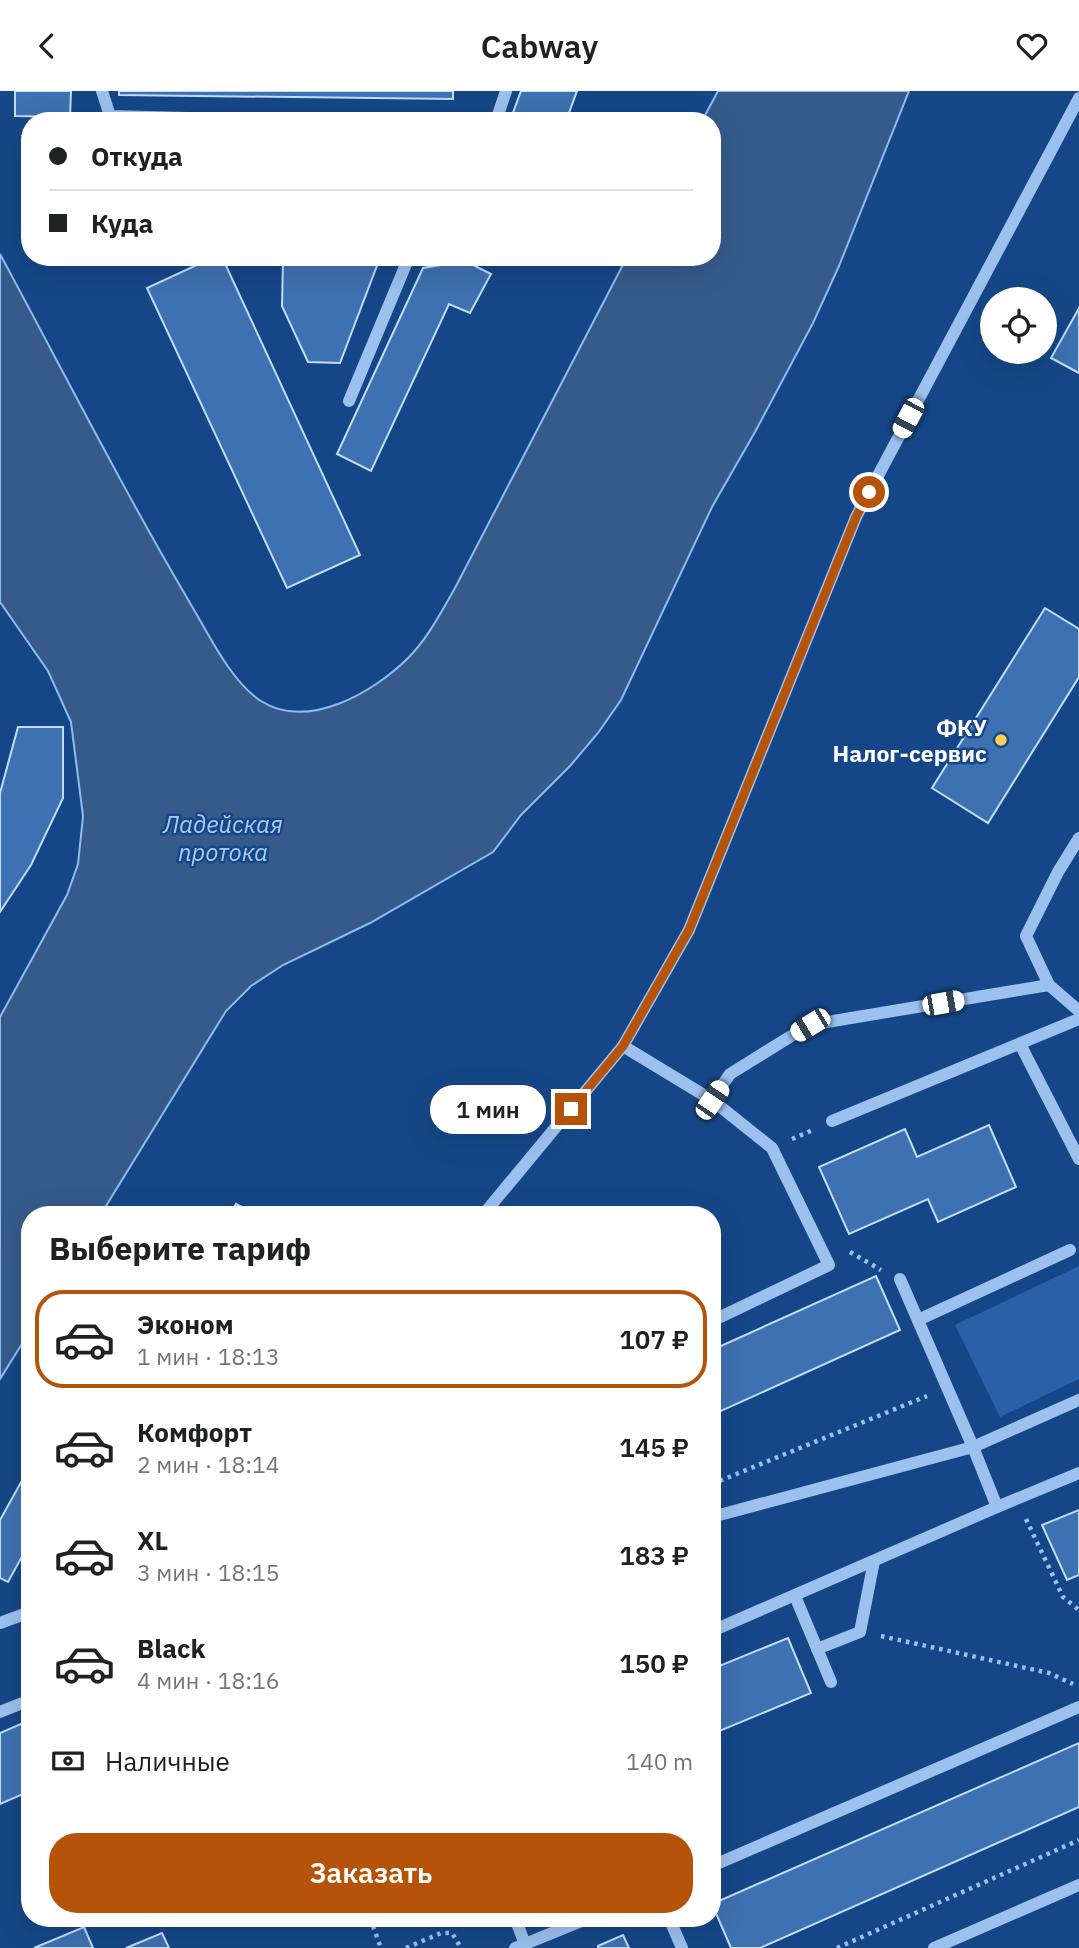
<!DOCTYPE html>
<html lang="ru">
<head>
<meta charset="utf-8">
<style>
	:root { --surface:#fff; --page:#f2f2f2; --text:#202124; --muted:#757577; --line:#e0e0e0; --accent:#b45309 }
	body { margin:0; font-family:"IBM Plex Sans",sans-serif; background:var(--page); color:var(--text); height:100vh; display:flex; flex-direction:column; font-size:26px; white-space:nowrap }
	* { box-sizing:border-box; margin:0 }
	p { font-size:23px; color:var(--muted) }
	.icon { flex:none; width:38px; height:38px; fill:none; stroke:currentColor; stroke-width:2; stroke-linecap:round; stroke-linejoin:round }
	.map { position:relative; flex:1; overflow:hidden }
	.side { position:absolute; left:21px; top:1115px; width:700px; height:721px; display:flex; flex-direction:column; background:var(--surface); border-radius:28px; box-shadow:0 7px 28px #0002 }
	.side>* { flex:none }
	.guide { position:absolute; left:21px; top:21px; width:700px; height:154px; border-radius:28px; box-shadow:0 7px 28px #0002; display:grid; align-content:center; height:154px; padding:0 28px; background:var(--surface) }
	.tools { position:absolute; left:980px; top:196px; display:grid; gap:14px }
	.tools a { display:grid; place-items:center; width:77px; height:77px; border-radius:50%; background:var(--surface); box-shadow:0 7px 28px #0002; font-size:35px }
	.end { position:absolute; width:32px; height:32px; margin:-16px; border:9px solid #b45309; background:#fff; box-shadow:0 0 0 4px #fff }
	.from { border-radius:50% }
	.bubble { position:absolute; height:49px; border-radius:24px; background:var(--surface); box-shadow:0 7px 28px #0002; font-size:23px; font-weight:600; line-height:49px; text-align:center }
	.car { position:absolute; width:21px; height:42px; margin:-21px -10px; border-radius:9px; box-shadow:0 0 5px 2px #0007; background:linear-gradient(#fff 24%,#345 0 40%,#fff 0 76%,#345 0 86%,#fff 0) }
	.guide b { display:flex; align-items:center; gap:24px; height:66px; font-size:26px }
	.guide b+b { border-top:2px solid var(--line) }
	.guide i { width:18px; height:18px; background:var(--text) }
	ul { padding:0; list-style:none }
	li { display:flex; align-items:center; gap:21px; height:98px; margin:0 14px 10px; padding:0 14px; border:4px solid transparent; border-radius:28px }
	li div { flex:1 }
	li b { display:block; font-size:26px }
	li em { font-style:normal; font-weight:600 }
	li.selected { border-color:var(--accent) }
	li>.icon { width:63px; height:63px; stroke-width:1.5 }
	h2 { padding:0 28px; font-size:32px; line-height:84px }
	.pay { display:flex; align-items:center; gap:18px; height:77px; padding:0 28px; font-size:26px }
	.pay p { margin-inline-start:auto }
	.cta { display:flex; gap:14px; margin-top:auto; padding:14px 28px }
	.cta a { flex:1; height:80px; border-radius:28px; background:var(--accent); color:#fff; font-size:28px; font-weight:600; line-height:80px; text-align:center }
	header { display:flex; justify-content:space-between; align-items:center; height:91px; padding:0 28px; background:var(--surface); font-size:32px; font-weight:600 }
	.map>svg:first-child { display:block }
	.green { fill:#2861a7 }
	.water { fill:#365b8b; stroke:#8ebcf1; stroke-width:2 }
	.building { fill:#3e71b2; stroke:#c2dcfb; stroke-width:2 }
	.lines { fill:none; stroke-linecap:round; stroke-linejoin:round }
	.path { stroke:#9cc1ee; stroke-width:4.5; stroke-dasharray:3.5 5; stroke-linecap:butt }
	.minor { stroke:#9cc1ee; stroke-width:12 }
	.route { stroke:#b45309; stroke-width:9 }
	.poi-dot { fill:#ffcf59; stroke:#154788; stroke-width:2.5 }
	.labels { text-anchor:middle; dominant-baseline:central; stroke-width:5; stroke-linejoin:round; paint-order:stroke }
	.poi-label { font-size:23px; font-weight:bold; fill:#fff; stroke:#154788; text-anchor:end }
	.water-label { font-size:24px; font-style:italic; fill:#a8cbf6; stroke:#154788 }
</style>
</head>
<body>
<header><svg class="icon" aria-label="back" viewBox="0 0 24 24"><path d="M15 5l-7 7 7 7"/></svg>Cabway<svg class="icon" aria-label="heart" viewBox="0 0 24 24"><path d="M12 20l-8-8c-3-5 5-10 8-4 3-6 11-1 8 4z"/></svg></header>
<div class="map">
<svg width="1079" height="1857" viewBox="0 0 1079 1857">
	<rect width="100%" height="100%" fill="#154788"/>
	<path class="green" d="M1079 1175V1288L1000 1326 955 1234Z"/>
	<path class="water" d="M718 0H909L839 175 813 232 755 341 712 416 621 609 598 642 570 675 521 724 493 761 370 832 283 874 251 895 226 920 101 1123 30 1124V1240L0 1288V926L67 804 78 773 83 725 71 631 48 580 0 511V163C63 280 123 398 190 512 208 542 231 591 261 610 308 640 374 601 408 567 428 547 441 521 455 497L627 166H712V30H702Z"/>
	<g class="building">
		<path d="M15 0H71L70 26 15 25Z"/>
		<path d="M119 0H453V8L119 4Z"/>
		<path d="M521 0H577L566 30H510Z"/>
		<path d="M214 166H222L360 464 287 497 147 197Z"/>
		<path d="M283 169 378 172 340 272 308 271 282 215Z"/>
		<path d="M465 170 491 183 470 222 449 213 371 380 337 363 423 177Z"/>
		<path d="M1079 217V282L1051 267Z"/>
		<path d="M1045 517 1079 538V586L988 732 932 697Z"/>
		<path d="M18 636H63V707L31 774 0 821V702Z"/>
		<path d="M989 1034 1016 1096 938 1131 928 1108 849 1143 819 1076 905 1038 917 1066Z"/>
		<path d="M236 1113 257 1124H231Z"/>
		<path d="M876 1185 900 1239 712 1324V1259Z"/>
		<path d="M30 1375V1451L8 1491 0 1487V1429Z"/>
		<path d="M1079 1419V1484L1067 1489 1042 1434Z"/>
		<path d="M788 1547 811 1602 712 1643V1578Z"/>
		<path d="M30 1629V1700L0 1713V1642Z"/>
		<path d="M1079 1652V1716L760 1857H731L712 1813Z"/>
		<path d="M84 1836 93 1857H34Z"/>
		<path d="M162 1842 169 1857H126Z"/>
		<path d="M623 1844 629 1857H598V1855Z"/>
	</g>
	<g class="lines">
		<g class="path">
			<path d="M792 1048 813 1039"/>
			<path d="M850 1161 881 1179"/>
			<path d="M712 1393 927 1305"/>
			<path d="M1026 1428 1063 1506 1079 1519"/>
			<path d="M881 1545 1049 1582 1073 1593"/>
			<path d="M370 1827 381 1857"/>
			<path d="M406 1857 441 1842H452L461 1857"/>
			<path d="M837 1857 1079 1749"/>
		</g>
		<g class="minor">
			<path d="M102 0 110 25 302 30"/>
			<path d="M496 30 506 0"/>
			<path d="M349 310 409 166"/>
			<path d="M1079 747 1058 781 1026 845 1049 894 1079 920"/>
			<path d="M1020 953 1079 1068"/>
			<path d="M623 955 689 839 856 426 1079 7"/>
			<path d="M832 1030 1079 928"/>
			<path d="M483 1124 623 955 712 1009"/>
			<path d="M918 1229 1070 1159"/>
			<path d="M712 1230 829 1174 772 1057 712 1009 730 983 809 934 1049 894"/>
			<path d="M997 1416 1079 1382"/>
			<path d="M712 1426 973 1356 1079 1309"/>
			<path d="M795 1505 831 1591"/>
			<path d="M0 1532 30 1521"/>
			<path d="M712 1540 997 1416 973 1356 900 1188"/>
			<path d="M817 1558 860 1541 874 1470"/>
			<path d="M0 1621 30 1609"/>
			<path d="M712 1775 1079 1616"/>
			<path d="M515 1827 525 1853"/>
			<path d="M669 1827 682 1857"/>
			<path d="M515 1857 589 1827"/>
			<path d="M934 1857 1079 1794"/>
		</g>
	</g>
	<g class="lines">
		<path class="route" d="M571 1018 623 955 689 839 856 426 869 401"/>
	</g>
	<circle class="poi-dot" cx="1001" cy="649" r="7"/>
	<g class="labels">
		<g class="poi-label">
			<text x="987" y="636">ФКУ<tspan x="987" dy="26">Налог-сервис</tspan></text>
		</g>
		<g class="water-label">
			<text x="223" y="733">Ладейская<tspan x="223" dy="28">протока</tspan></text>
		</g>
	</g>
</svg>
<div class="tools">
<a><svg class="icon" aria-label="locate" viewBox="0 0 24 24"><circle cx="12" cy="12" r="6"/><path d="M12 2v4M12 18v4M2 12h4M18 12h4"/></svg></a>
</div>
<i class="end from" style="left:869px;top:401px"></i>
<i class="end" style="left:571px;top:1018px"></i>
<div class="bubble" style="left:430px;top:994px;width:116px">1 мин</div>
<i class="car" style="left:908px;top:327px;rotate:208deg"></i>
<i class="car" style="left:943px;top:912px;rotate:80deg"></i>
<i class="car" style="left:810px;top:934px;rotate:239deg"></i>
<i class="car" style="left:712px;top:1009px;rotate:34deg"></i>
<div class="guide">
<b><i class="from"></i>Откуда</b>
<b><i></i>Куда</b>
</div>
<section class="side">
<h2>Выберите тариф</h2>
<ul>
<li class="selected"><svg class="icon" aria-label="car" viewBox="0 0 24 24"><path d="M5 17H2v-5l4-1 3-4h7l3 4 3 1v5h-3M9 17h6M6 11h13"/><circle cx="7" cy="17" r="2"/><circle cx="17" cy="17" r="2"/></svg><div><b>Эконом</b><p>1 мин · 18:13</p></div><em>107 ₽</em></li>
<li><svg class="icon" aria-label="car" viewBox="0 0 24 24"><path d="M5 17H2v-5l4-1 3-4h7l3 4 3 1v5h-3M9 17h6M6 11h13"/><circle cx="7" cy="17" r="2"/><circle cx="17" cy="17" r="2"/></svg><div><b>Комфорт</b><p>2 мин · 18:14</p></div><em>145 ₽</em></li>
<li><svg class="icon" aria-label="car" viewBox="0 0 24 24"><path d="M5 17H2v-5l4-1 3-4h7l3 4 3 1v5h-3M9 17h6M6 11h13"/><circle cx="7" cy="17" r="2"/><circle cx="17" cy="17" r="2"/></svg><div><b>XL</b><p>3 мин · 18:15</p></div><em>183 ₽</em></li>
<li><svg class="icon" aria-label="car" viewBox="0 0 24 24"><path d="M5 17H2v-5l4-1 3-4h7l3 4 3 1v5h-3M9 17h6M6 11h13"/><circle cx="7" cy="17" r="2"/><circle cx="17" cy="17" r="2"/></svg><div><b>Black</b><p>4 мин · 18:16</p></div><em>150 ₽</em></li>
</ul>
<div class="pay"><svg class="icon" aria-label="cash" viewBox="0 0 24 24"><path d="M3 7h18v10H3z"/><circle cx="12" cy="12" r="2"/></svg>Наличные<p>140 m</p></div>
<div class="cta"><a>Заказать</a></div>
</section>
</div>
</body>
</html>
